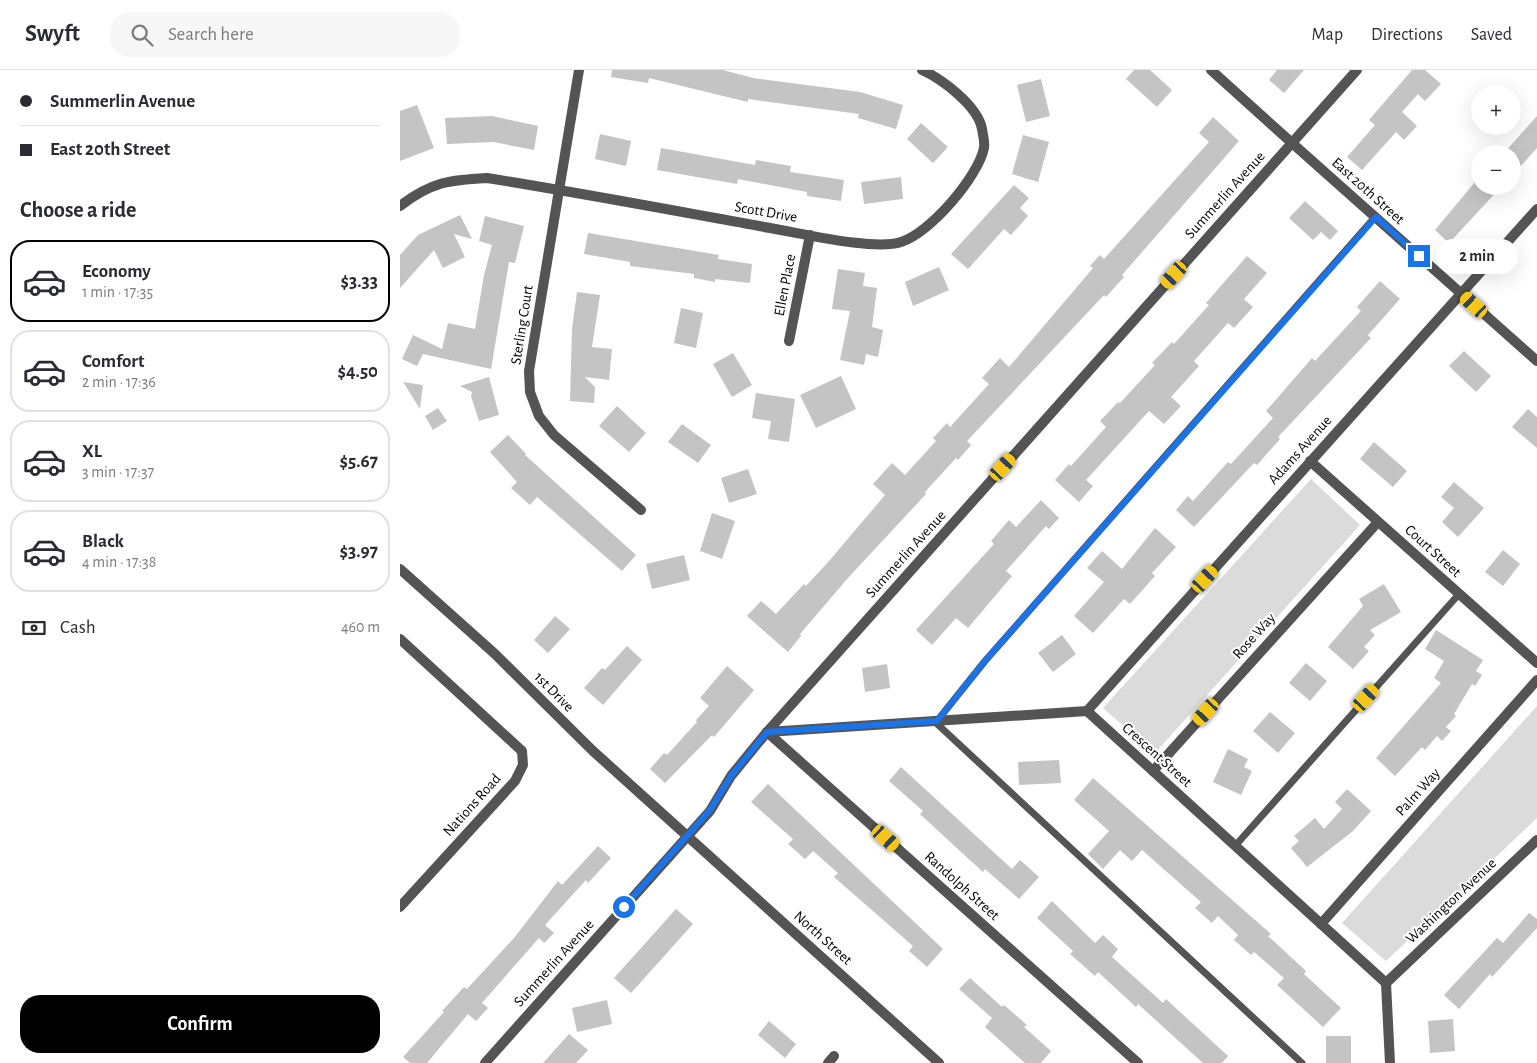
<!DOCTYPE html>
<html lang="en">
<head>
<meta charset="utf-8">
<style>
	:root { --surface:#fff; --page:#f7f7f7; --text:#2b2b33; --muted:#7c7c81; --line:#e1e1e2; --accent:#000 }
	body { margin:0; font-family:"Alegreya Sans",sans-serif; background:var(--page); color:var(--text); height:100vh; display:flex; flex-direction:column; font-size:19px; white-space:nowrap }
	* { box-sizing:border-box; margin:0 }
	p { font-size:16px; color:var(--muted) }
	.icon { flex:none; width:28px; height:28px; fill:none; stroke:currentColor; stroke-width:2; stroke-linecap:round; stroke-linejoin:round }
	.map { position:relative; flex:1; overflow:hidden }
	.panel { display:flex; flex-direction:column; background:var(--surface); width:400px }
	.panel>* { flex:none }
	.top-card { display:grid; align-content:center; height:110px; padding:0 20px; background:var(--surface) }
	.fabs { position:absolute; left:1071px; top:15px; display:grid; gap:10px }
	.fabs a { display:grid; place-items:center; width:50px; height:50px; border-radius:50%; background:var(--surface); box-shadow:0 5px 20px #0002; font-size:25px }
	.end { position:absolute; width:22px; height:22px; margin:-11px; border:6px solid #1a73e8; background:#fff; box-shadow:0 0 0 2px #fff }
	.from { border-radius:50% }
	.bubble { position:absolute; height:35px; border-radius:18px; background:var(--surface); box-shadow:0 5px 20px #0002; font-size:16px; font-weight:600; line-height:35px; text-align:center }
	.car { position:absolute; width:15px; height:30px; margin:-15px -8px; border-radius:6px; box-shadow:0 0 4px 1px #0007; background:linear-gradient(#f5c518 24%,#345 0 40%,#f5c518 0 76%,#345 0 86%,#f5c518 0) }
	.top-card b { display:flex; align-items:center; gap:18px; height:48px; font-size:19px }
	.top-card b+b { border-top:1px solid var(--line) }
	.top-card i { width:12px; height:12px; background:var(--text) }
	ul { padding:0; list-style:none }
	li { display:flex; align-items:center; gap:15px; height:82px; margin:0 10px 8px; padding:0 10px; border:2px solid var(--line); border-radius:20px }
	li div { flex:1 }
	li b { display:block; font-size:19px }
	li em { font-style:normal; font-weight:600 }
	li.selected { border-color:var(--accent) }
	li>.icon { width:45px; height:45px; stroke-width:1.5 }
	h2 { padding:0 20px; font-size:22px; line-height:60px }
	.pay { display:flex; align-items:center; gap:12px; height:55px; padding:0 20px; font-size:19px }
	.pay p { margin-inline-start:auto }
	.primary-button { display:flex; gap:10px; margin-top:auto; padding:10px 20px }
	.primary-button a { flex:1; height:58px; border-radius:20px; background:var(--accent); color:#fff; font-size:20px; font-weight:600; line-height:58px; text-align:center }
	header { display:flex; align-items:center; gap:30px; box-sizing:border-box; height:70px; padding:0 25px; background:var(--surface); border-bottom:1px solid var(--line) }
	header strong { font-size:24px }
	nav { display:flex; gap:28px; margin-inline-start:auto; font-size:18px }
	.search { width:350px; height:45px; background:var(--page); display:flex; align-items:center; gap:12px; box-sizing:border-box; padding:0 18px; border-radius:20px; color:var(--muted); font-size:19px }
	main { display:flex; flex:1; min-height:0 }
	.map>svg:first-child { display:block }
	.green { fill:#dbdbdb }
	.building { fill:#c4c4c4 }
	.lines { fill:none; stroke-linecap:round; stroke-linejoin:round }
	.service { stroke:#545454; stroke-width:7 }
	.minor { stroke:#545454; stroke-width:10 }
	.tertiary { stroke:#545454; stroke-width:10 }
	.route { stroke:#1a73e8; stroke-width:6 }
	.labels { text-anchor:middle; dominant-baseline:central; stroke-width:4; stroke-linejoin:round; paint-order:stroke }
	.street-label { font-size:15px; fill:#000; stroke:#fff }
</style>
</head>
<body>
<header>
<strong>Swyft</strong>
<div class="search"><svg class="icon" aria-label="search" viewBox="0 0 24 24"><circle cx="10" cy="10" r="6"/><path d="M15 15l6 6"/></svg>Search here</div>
<nav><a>Map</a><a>Directions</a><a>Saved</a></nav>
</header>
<main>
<section class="panel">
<div class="top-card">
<b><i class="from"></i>Summerlin Avenue</b>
<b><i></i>East 20th Street</b>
</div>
<h2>Choose a ride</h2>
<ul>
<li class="selected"><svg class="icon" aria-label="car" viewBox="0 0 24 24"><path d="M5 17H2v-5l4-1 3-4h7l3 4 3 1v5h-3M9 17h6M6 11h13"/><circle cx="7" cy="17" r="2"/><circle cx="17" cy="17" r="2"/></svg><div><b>Economy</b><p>1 min · 17:35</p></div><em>$3.33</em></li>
<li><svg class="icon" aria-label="car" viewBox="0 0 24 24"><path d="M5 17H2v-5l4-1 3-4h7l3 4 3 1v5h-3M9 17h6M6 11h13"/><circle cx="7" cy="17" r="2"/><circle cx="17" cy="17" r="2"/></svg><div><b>Comfort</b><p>2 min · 17:36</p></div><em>$4.50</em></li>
<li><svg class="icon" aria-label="car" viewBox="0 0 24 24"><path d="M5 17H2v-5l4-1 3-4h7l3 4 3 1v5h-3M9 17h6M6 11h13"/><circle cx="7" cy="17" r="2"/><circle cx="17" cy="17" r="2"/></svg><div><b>XL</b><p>3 min · 17:37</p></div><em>$5.67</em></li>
<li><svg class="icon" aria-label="car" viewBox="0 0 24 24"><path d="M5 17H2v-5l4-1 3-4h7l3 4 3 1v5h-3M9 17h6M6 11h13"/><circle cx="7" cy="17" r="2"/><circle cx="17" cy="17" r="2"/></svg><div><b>Black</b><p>4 min · 17:38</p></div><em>$3.97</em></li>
</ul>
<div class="pay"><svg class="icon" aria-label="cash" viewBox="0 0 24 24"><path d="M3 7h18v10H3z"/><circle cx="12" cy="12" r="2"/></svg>Cash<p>460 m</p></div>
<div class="primary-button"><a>Confirm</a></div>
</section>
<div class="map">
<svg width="1137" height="993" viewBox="0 0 1137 993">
	<rect width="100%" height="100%" fill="#fff"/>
	<g class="green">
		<path d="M911 409 960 455 755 683 703 638Z"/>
		<path d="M1137 636V748L986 891 942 853Z"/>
	</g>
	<g class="building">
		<path d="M212 0H323L353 8 460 22 503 35 496 59 458 48 459 44 348 29V32L249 8 248 13 211 7Z"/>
		<path d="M734 0H750L772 20 757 37 726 9Z"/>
		<path d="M877 0H904L884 23 869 10Z"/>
		<path d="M1012 0H1025L1041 14 1025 31 1018 24 1002 42 1017 56 1004 70 996 62 962 100 947 87 975 55 969 50Z"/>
		<path d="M641 9 650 46 626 52 617 15Z"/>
		<path d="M17 35 34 78 0 91V41Z"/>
		<path d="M92 46 138 56 134 80 93 72 47 74 45 48Z"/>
		<path d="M1137 46V78L1112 106V84H1103Z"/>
		<path d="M813 47 839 71 722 205 724 207 706 227 704 225 567 371 571 375 558 390 556 388 525 422 526 424 448 508 400 564 401 566 388 582 347 546 361 531 376 544 404 514 406 516 429 491 485 425 473 414 492 393 505 405 536 371 533 368 547 353 550 357 589 314 582 308 600 288 609 297 693 198 690 196 700 185 704 189 809 72 799 63Z"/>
		<path d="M521 53 548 77 533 93 507 69Z"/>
		<path d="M200 64 231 71 226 96 195 89Z"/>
		<path d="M623 65 649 72 638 112 612 104Z"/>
		<path d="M261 78 355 95 356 90 391 96 390 102 444 110 441 131 407 126V122L338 109 337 114 257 100Z"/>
		<path d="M1080 106V116H1102L1049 173 1035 160Z"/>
		<path d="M501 107 503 129 464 134 461 112Z"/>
		<path d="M614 115 629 128 620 138 628 146 611 165 604 159 568 199 551 184Z"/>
		<path d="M905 131 938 161 930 170 921 162 913 170 889 148Z"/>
		<path d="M60 145 72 169 54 164 65 187 43 198 34 180 0 218V185L18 165Z"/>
		<path d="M85 146 124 156 115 193 109 192 91 299 23 284 17 296 2 289 13 265 42 279 48 253 75 259 84 205 92 175 79 171Z"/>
		<path d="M188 163 319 185 318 189 352 194 350 213 315 209V212L294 208V204L230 196V192L184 184Z"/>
		<path d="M847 186 867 203 844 229 853 237 834 258 828 253 794 291 799 296 771 327 781 336 764 354 749 341 686 410 693 416 679 432 655 410 669 394 671 396 706 357 700 351 718 332 720 333 755 295 752 293 772 272 774 274 809 235 806 233Z"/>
		<path d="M539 197 549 220 513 236 505 212Z"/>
		<path d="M438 199 465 203 463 216 477 218 472 257 483 260 478 287 466 284 464 295 440 290 450 241 432 239Z"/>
		<path d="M980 211 1000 229 968 265 971 268 878 367 880 369 857 395 854 393 794 457 776 440 788 426 793 431 828 392 831 394 873 348 866 341 912 288 915 291 961 241 957 237Z"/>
		<path d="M177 222 200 225 192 277 212 279 209 310 185 307 195 317 194 333 170 331 172 259Z"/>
		<path d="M281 238 303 243 296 278 274 273Z"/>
		<path d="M1064 281 1091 306 1076 322 1049 296Z"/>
		<path d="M333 283 352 315 332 327 313 294Z"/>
		<path d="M441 306 456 339 416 358 400 325Z"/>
		<path d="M89 307 99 345 79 351 71 326 72 322 60 316Z"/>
		<path d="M3 312 23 315 20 339Z"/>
		<path d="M356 323 395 329 389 372 368 369 371 351 352 348Z"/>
		<path d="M217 336 246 363 229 382 199 356Z"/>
		<path d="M38 338 47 351 33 360 25 346Z"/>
		<path d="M1128 339 1137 347V378L1112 357Z"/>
		<path d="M282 354 311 375 298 393 268 372Z"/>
		<path d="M108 365 126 384 125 385 236 485 222 501 137 427 130 435 111 418 117 412 90 382Z"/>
		<path d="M974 372 1007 401 993 417 960 389Z"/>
		<path d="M348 399 357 424 329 433 321 408Z"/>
		<path d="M1054 412 1084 438 1058 467 1042 452 1054 438 1041 427Z"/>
		<path d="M641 430 659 448 649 459 646 456 606 501 612 506 568 558 556 548 532 575 516 560 594 474 591 471 609 450 616 457Z"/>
		<path d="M312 443 335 451 322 489 300 481Z"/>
		<path d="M755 458 776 477 752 503 755 506 730 534 724 529 693 563 674 546 704 512 687 498 702 481 722 499Z"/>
		<path d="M1103 480 1120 494 1103 516 1085 502Z"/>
		<path d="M284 485 290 510 252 519 246 494Z"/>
		<path d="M984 514 1001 542 970 560 975 565 964 577 969 581 953 599 928 577 963 536 959 529Z"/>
		<path d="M155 546 170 559 148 583 134 570Z"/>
		<path d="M1036 560 1083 590 1076 601 1082 605 1075 616 1072 614 1054 644 1056 646 1046 657 1051 661 1042 671 1037 666 1025 680 1022 677 995 706 976 688 1041 613 1034 608 1044 591 1025 579Z"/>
		<path d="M662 565 676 584 653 602 638 583Z"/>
		<path d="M227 576 242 590 203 635 184 618 202 598 205 600Z"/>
		<path d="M906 593 927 611 910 631 889 613Z"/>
		<path d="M487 594 490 618 465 622 462 598Z"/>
		<path d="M327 596 354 620 314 667 312 665 265 713 250 699 264 683 267 685 297 652 296 650 309 636 300 628Z"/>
		<path d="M870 642 895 663 878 683 853 661Z"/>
		<path d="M828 679 848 689 844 697 852 701 841 725 813 712Z"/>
		<path d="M659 690 661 713 619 715 618 692Z"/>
		<path d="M501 697 612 799 620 790 639 807 619 829 585 799 583 802 561 782 520 744 523 741 489 711Z"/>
		<path d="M693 708 871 864 868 866 906 901 904 904 941 938 923 957 877 915 884 908 854 882 851 885 834 870 838 865 818 846 812 853 795 838 801 832 742 780 732 791 720 780 703 799 688 784 709 761 674 730Z"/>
		<path d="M368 714 543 879 527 897 509 881 513 876 434 807 438 803 413 781 405 789 388 774 393 769 351 732Z"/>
		<path d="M947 719 971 741 953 761 907 797 891 778 899 771 894 766 915 748 924 759 942 739 935 732Z"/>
		<path d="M198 776 211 788 188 813 186 810 145 855 154 863 144 873 139 868 82 933 88 938 76 951 68 944 27 993H10L3 987 44 942 42 941 64 917 67 919 114 868 158 811 162 815Z"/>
		<path d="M652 831 695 873 703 865 718 879 712 887 763 933 766 929 828 986 822 993H803L738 934 736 937 698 902 695 906 670 884 673 881 637 848Z"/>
		<path d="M276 839 293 854 231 923 214 908Z"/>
		<path d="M1129 843 1137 849V858L1092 907 1090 904 1059 939 1044 925 1097 868 1103 873Z"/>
		<path d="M570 908 602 937 604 935 627 955 624 957 651 981 641 993H625L585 957 592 948 559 919Z"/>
		<path d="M207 930 212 954 177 962 172 938Z"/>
		<path d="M1053 949 1055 981 1030 983 1028 951Z"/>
		<path d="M369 951 396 974 385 988 358 965Z"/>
		<path d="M169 964 188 980 176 993H143Z"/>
		<rect x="926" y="966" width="25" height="27"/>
	</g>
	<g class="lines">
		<g class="service">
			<path d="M534 651 902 993"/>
			<path d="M537 651 585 591 975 147"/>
			<path d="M835 776 1059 524"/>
		</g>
		<g class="minor">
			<path d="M179 0 129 301 130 322 139 346 154 365 241 440"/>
			<path d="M811 0 892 73"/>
			<path d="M0 136C31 112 49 110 87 108 181 123 276 141 370 158 401 163 474 181 501 172 530 163 578 107 584 78 585 72 583 65 582 59 578 36 542 9 522 0"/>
			<path d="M389 271 410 165"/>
			<path d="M910 391 1137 593"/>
			<path d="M0 499 95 584 193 681 539 993"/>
			<path d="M0 569 122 681 123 695 115 711 0 837"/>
			<path d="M687 641 1137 139"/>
			<path d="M367 662 687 641 986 913 990 993"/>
			<path d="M367 662 738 993"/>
			<path d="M753 701 978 452"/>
			<path d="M921 854 1137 610"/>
			<path d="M986 913 1137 770"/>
			<path d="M428 993 434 986"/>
		</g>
		<g class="tertiary">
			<path d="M892 73 1137 291"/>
			<path d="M85 993 310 741 331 706 367 662 957 0"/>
		</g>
	</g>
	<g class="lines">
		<path class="route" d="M224 837 310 740 331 706 367 662 537 651 585 591 976 147 1019 186"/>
	</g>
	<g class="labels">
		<g class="street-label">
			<text transform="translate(968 121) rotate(42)">East 20th Street</text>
			<text transform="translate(825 125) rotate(-48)">Summerlin Avenue</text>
			<text transform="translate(366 142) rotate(10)">Scott Drive</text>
			<text transform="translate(385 215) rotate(-79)">Ellen Place</text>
			<text transform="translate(122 255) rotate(-81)">Sterling Court</text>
			<text transform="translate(900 380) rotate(-48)">Adams Avenue</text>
			<text transform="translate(1033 481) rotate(42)">Court Street</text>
			<text transform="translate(506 484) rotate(-48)">Summerlin Avenue</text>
			<text transform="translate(854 566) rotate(-48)">Rose Way</text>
			<text transform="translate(154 622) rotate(45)">1st Drive</text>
			<text transform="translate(757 685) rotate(42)">Crescent Street</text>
			<text transform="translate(1018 722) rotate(-48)">Palm Way</text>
			<text transform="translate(72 735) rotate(-48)">Nations Road</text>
			<text transform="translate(562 816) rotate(42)">Randolph Street</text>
			<text transform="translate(1051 831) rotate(-43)">Washington Avenue</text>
			<text transform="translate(423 868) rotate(42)">North Street</text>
			<text transform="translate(154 893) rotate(-48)">Summerlin Avenue</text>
		</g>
	</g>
</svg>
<div class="fabs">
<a>+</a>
<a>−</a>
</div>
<i class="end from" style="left:224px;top:837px"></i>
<i class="end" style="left:1019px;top:186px"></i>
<div class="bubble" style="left:1036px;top:169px;width:82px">2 min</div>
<i class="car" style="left:774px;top:205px;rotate:222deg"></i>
<i class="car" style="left:1074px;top:235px;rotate:312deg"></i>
<i class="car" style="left:603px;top:397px;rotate:42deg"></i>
<i class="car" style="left:805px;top:509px;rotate:42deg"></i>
<i class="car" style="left:966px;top:628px;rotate:42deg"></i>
<i class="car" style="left:806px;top:642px;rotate:222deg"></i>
<i class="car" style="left:486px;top:768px;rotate:132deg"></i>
</div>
</main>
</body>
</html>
